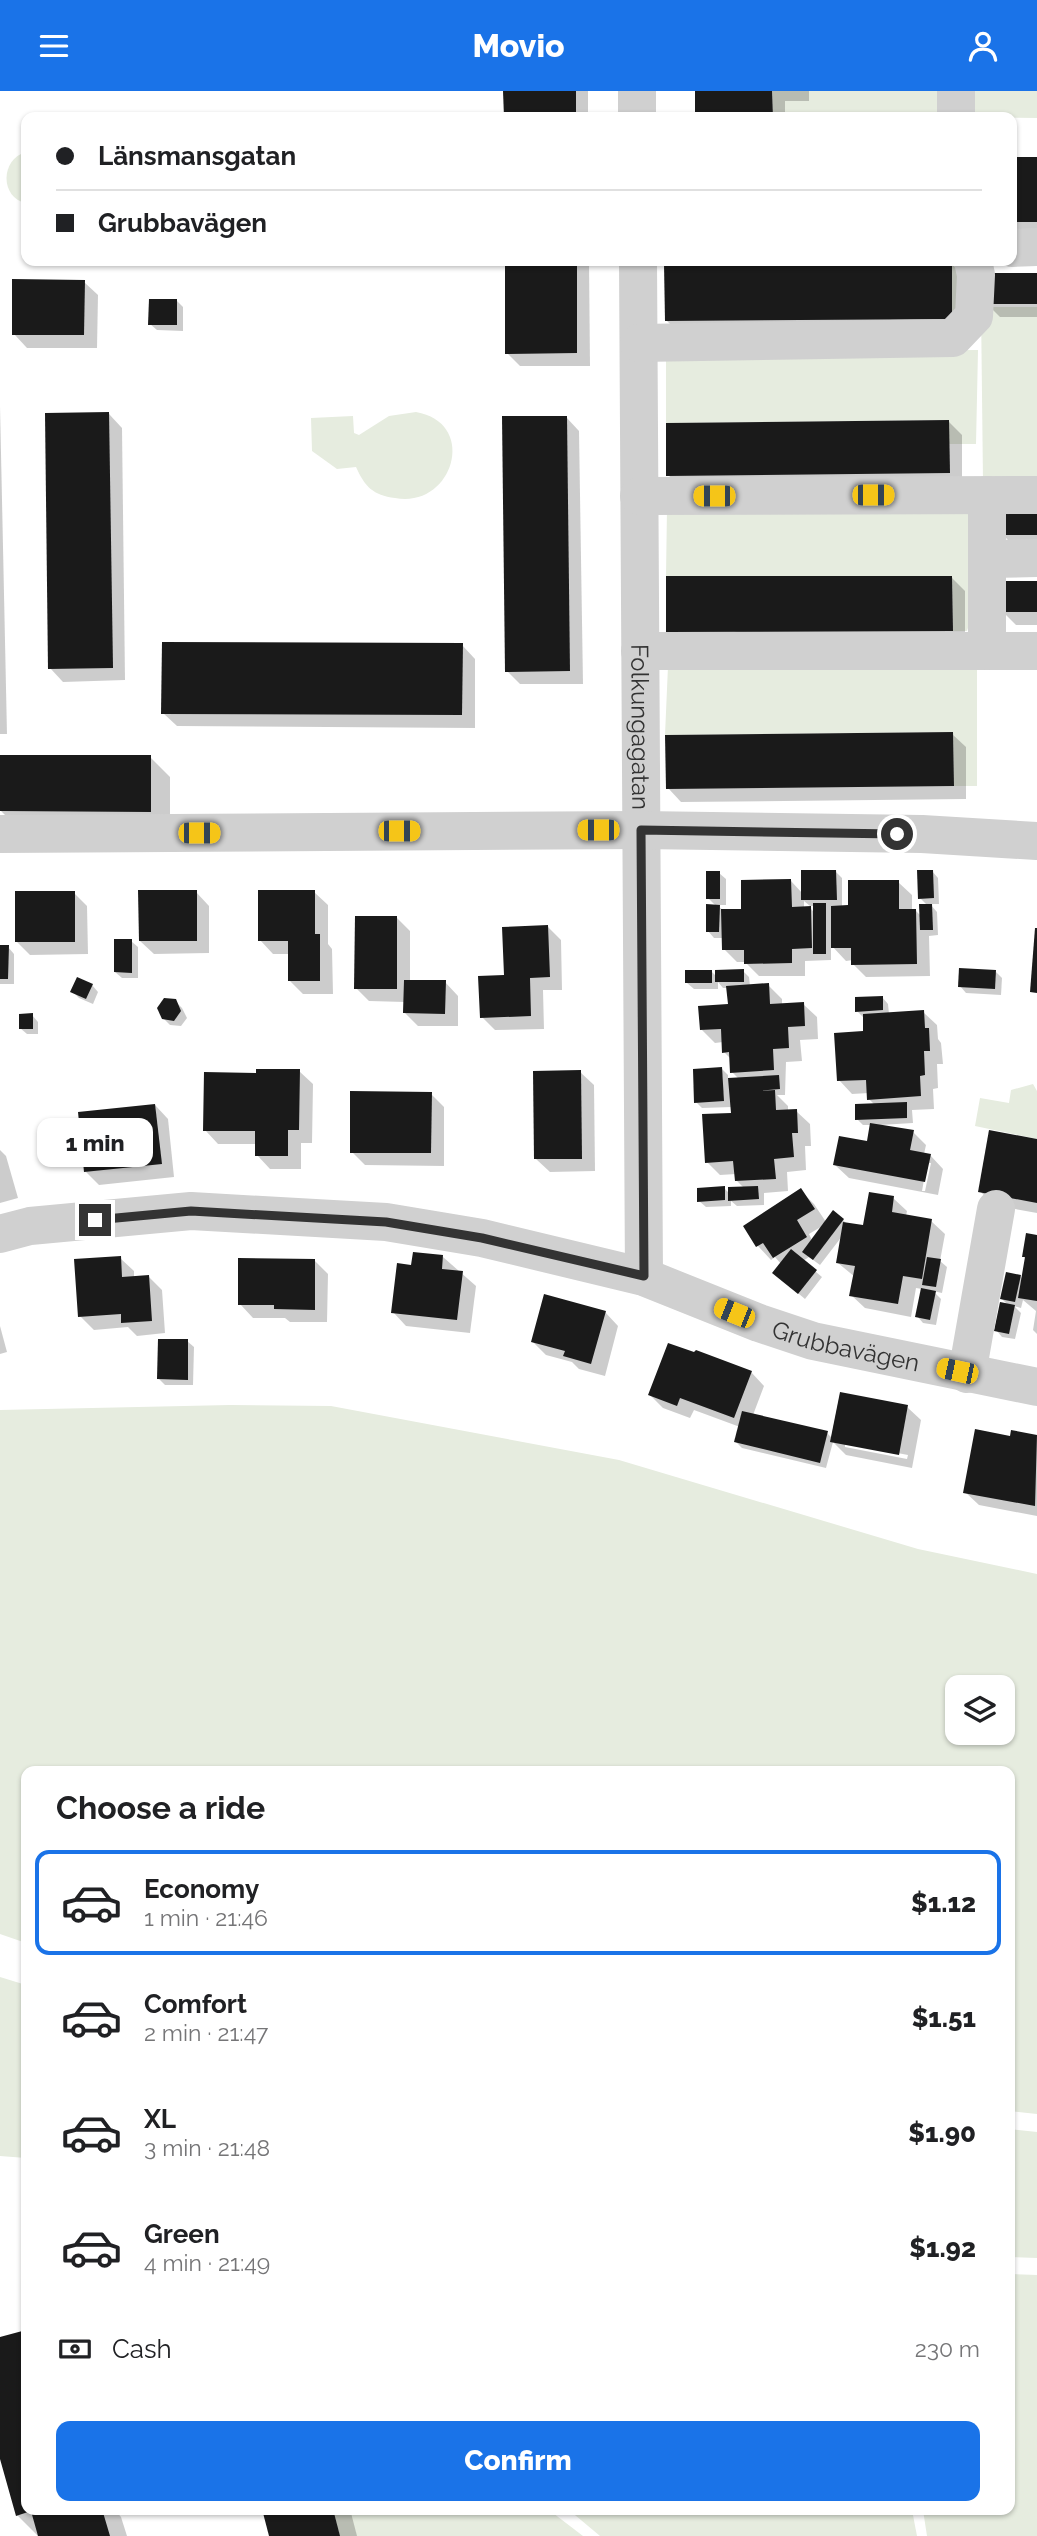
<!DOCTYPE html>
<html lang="en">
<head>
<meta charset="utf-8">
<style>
	:root { --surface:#fff; --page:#f6f6f6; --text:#202124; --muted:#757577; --line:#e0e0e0; --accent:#1a73e8 }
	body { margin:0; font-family:Raleway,sans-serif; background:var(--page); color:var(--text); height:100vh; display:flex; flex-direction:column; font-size:26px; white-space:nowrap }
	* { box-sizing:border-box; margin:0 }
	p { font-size:23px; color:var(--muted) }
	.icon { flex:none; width:38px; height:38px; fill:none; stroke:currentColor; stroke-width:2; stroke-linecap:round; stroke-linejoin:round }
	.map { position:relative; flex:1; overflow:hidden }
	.details { position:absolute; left:21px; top:1675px; width:994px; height:749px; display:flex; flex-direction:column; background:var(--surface); border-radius:14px; box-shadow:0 2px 5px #0004 }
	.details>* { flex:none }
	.guide { position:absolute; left:21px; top:21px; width:996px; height:154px; border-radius:14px; box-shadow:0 2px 5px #0004; display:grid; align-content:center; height:154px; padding:0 35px; background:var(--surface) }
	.controls { position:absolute; left:945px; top:1584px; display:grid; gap:14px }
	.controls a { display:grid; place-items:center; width:70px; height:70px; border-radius:14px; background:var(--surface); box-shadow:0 2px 5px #0004; font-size:35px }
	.end { position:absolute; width:32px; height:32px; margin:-16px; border:9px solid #333; background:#fff; box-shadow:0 0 0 4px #fff }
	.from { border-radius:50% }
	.bubble { position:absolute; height:49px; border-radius:14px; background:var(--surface); box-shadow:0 2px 5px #0004; font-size:23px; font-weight:800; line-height:49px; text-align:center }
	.car { position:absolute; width:21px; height:42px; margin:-21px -10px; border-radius:9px; box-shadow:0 0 5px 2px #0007; background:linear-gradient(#f5c518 24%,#345 0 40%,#f5c518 0 76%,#345 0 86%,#f5c518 0) }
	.guide b { display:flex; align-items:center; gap:24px; height:66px; font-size:26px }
	.guide b+b { border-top:2px solid var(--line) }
	.guide i { width:18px; height:18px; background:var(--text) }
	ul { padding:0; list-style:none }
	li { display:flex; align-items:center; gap:21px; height:105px; margin:0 14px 10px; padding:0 21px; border:4px solid transparent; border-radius:14px }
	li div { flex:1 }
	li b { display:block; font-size:26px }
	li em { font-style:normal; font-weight:800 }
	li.current { border-color:var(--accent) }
	li>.icon { width:63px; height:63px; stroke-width:1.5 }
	h2 { padding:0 35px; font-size:32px; line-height:84px }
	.pay { display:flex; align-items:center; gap:18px; height:77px; padding:0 35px; font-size:26px }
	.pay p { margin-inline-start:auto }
	.action { display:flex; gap:14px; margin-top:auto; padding:14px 35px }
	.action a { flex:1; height:80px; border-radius:14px; background:var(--accent); color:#fff; font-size:28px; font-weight:800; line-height:80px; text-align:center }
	header { display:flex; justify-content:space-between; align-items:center; height:91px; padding:0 35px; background:var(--accent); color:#fff; font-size:32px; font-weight:800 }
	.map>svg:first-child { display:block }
	.green { fill:#e6ecdf; fill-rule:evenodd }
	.shadow { fill:#0003; fill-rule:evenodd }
	.building { fill:#1a1a1a }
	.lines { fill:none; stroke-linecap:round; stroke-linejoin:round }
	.street { stroke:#d0d0d0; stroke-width:38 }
	.route { stroke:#333; stroke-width:9 }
	.labels { text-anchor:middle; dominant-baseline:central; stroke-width:7; stroke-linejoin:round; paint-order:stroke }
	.street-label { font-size:24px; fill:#333; stroke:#fff }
</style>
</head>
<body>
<header><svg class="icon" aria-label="menu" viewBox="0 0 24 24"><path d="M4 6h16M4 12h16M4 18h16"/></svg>Movio<svg class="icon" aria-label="person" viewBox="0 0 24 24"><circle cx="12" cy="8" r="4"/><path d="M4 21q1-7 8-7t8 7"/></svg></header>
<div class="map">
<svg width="1037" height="2445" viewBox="0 0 1037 2445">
	<rect width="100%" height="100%" fill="#fff"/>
	<g class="green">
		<path d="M772 0H941V26H773Z"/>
		<path d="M966 0H1037V27L966 26Z"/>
		<path d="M26 61V112C0 107 0 68 26 61Z"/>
		<path d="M664 170H961L970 182 952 228 951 171 664 173Z"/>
		<path d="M981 216H1037V392L983 391Z"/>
		<path d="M978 259 976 353H949V329L666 332V261Z"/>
		<path d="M416 321C479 332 453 418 395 407 373 404 365 396 356 376L337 378 312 360 311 327 353 325 354 342 359 344 389 325Z"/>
		<path d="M974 413 975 515 967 540H953L952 485H666L667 417Z"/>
		<path d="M977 571V695H954L953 641 665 644 668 575Z"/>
		<path d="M1033 993 1037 1000V1048L975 1035 980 1007 1009 1012 1011 999Z"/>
		<path d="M230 1314 331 1315 619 1369 918 1458 1037 1483V2023L1010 2020V1680H26V1852L0 1843V1319ZM957 1596H1003V1642H957Z"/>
		<path d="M0 1886 26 1894V2067L0 2065Z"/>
		<path d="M1010 2038 1037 2041V2167L1010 2166Z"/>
		<path d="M1010 2183 1037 2184V2445H927L923 2419 1010 2418Z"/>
		<path d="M333 2419H549L583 2445H340Z"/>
		<path d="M569 2419H912L917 2445H600Z"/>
	</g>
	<g class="shadow">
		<rect x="505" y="0" width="83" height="26"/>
		<path d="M696 0H809V10H785V26H697Z"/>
		<path d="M1012 68H1037V150L1012 151Z"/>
		<path d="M506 170H589L590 275H520L507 262Z"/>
		<path d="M951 172 965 186V240L680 243 667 230Z"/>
		<path d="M1037 183V226H1000L987 213Z"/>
		<path d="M84 191 98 204 97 257H27L14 243Z"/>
		<path d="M177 210 183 216V240L157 239 150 233Z"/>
		<path d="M0 315 7 643H0Z"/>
		<path d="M109 323 122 337 125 589 63 591 50 577Z"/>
		<path d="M566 326 579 340 583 593H520L507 580Z"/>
		<path d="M949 331 962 344V395L682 397 668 384Z"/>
		<path d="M1037 415V457L1015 456 1002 443Z"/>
		<path d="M952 487 965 500V553L681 554Z"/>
		<path d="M1037 491V534H1016L1003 521Z"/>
		<path d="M462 554 475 568V637L177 635 163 622Z"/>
		<path d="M952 643 966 656V708L681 711 668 697Z"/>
		<path d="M150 666 170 686V740L20 739 0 719Z"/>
		<path d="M835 780 842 787V816H850L898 791 912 804V820H916L921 825 928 815 920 807 932 780 938 787 939 813H930L937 821 938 844 929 845 930 885 866 886 853 873V869L846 870 831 854V869L805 870V885H759L745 871H737L724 858 723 847H714L708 840 716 815 708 807 719 782 726 788V814H717L724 820H743L791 790 803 803ZM804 810 810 815H815V822L810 817H804Z"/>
		<path d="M196 801 209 815V862L154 863 140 850Z"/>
		<path d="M314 801 328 814V853L332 858 333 903H303L290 890V863H273L260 849Z"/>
		<path d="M74 802 87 815 88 863 30 864 17 851Z"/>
		<path d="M397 827 410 840V890L445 891 458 905V935H418L405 922V911L369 910 356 897Z"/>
		<path d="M548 836 561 849 562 899H543L544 938 495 939 482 926 505 886Z"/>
		<path d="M131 850 138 856V887H122L115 881Z"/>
		<path d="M0 856H8L14 863V893H0Z"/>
		<path d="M711 880 717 886 743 880 749 886 750 895 768 894 782 908V914L803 913 817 926 818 948 800 949 802 970 786 971 785 1004H777L788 1015V1020H796L810 1033 811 1055H805L806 1079 787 1081 788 1100 764 1102V1114L737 1115 731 1110V1115L706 1116 699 1110 724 1097 730 1103 744 1097 736 1089V1083L720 1084 707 1071 733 1024 732 1016 702 1017 696 1011 722 978 728 984V989L739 988 732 981 731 968 724 961 723 951 715 952 702 939 730 915 728 897H723L718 891V898H694L687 892Z"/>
		<path d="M996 881 1002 887 1001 904 966 902 960 895Z"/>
		<path d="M92 894 98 901 93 913 79 907 72 900Z"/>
		<path d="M882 906 888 913 889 923 923 921 937 934 938 948 941 952 943 973H937L938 997 933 998 934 1018 912 1019 913 1032 880 1034 913 1041 926 1054 924 1063 930 1064 943 1078 938 1104 849 1087 835 1074 868 1053 871 1034H863L857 1028 875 1014 869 1008V1002L852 1003 839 989 865 942 864 927 857 920ZM927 1072H931L925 1100H922Z"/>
		<path d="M175 910 182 917 187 927 181 935 170 934 163 927Z"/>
		<path d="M32 924 38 931V943H27L20 937Z"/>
		<path d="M299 980 313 993 312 1052H301V1078H270L257 1064V1053H218L205 1039 257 984Z"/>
		<path d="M580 981 594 994 595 1080 550 1081 536 1068Z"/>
		<path d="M431 1003 444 1016V1075L365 1074 352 1061Z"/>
		<path d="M155 1014 168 1028 174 1086 99 1094 86 1081Z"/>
		<path d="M1037 1050V1122L993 1114 980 1100Z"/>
		<path d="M0 1059 6 1065 18 1107 0 1112Z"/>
		<path d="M801 1100 814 1113 826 1131 843 1129 848 1134 864 1136 893 1107 907 1120 906 1125 931 1130 945 1143 940 1170 947 1176 942 1202 933 1200 941 1208 936 1234 923 1232 917 1225 922 1198 916 1197 911 1226 865 1217 851 1204 855 1186 838 1172 843 1144 820 1174 809 1166 803 1170 822 1186 805 1208 781 1188V1173L775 1166 771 1169 758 1155 745 1136ZM824 1134 812 1149 809 1143Z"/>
		<path d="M1037 1146V1243L1033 1239 1036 1220 1023 1209 1021 1217 1014 1215 1021 1222 1015 1248 1002 1246 996 1239 1009 1215 1002 1208 1020 1185 1023 1188 1026 1168 1023 1165Z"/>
		<path d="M443 1166 476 1195 470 1242 406 1235 393 1221 413 1176Z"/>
		<path d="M120 1167 134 1180V1187L149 1186 162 1199 165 1242 137 1245 128 1236 94 1239 80 1225Z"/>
		<path d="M314 1169 328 1183 327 1231H290L285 1227H253L240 1213Z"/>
		<path d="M605 1221 618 1235 605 1285 579 1278 572 1271 546 1264 533 1251Z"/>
		<path d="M0 1235 7 1261 0 1263Z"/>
		<path d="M187 1250 194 1256 193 1294H165L159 1288Z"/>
		<path d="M695 1264 751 1281 764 1295 753 1324 827 1342 833 1348 907 1316 921 1329 912 1377 846 1364 833 1351 826 1377 742 1357 736 1351 740 1336 694 1319 690 1327 663 1317 650 1304ZM845 1352 908 1364 907 1368 845 1356Z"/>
		<path d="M1012 1341 1037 1345V1425L979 1414 965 1401 1011 1347Z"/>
		<path d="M26 2241V2418H114L121 2426 127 2445H38L17 2424 0 2362V2248Z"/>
		<path d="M264 2418H350L357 2445H271Z"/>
	</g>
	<g class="building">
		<path d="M503 0H576V26H504Z"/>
		<path d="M695 0H772L773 26H695Z"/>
		<rect x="1012" y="66" width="25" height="65"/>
		<path d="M505 170H577V262L505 263Z"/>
		<path d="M952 171V228L665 230 664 173Z"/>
		<path d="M984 182H1037V213H985Z"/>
		<path d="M12 188 85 189 84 244H12Z"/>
		<path d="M149 208H177V234H148Z"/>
		<path d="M109 321 113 577 48 578 45 322Z"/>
		<path d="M502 325H567L570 580 505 581Z"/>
		<path d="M949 329 950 382 666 385V332Z"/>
		<rect x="1000" y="414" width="37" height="30"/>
		<path d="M666 485H952L953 540 666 541Z"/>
		<rect x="1001" y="490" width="36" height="31"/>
		<path d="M162 551 463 552 462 624 161 623Z"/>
		<path d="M953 641 954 695 666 698 665 644Z"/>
		<path d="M0 664H151V721L0 720Z"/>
		<path d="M801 779H836L837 809H801Z"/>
		<path d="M917 779H933L934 807 918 808Z"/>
		<rect x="706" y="780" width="14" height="28"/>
		<path d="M791 788 792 816 811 815 812 857 792 858V872L744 873V859H722L721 818H741V789Z"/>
		<path d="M848 789H899V818H916L917 873 851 874V857H831V815L848 814Z"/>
		<path d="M138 799H197V850H139Z"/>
		<path d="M258 799H315V843H320V890H288V850H258Z"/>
		<rect x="15" y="800" width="60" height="51"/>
		<rect x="813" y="812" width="13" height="51"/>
		<path d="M706 813 720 814 719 841H706Z"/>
		<path d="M919 813H932L933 839H920Z"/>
		<path d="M355 825H397V898H354Z"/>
		<path d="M548 834 550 886 530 887 531 925 480 927 478 885 504 884 502 836Z"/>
		<path d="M1035 837H1037V902L1030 901Z"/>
		<path d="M114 848H132V882L114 881Z"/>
		<path d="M0 854H9L8 888H0Z"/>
		<path d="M959 877 996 879 995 898 958 896Z"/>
		<path d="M744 878V891H715V879Z"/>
		<rect x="685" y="879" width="27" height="13"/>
		<path d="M77 886 93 893 86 908 70 901Z"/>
		<path d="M404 889H446L445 923 403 922Z"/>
		<path d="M769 892 770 913 804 911 805 935 788 936 789 957 773 958 774 979 730 982 729 961 722 962 721 938 700 939 698 915 728 913 726 895Z"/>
		<path d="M883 905V919L855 921V906Z"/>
		<path d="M164 907 176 908 181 920 174 930 162 928 157 917Z"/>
		<path d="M924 919 925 937H929L930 960H924L925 984 920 985 921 1005 867 1009 866 989 837 990 834 942 863 940V923Z"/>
		<path d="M33 922V938H19V923Z"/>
		<path d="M722 976 724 1010 694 1012 693 978Z"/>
		<path d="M256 978H300L299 1039H288V1065H255V1040H203L204 981 256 982Z"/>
		<path d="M581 979 582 1068H534L533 980Z"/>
		<path d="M779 984 780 998 757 1000 775 999 776 1019 797 1018 798 1042H792L794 1066 774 1068 776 1088 735 1090 733 1070 705 1072 702 1023 731 1022 728 987Z"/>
		<path d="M350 1000 432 1001 431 1062H350Z"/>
		<path d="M907 1011V1027L855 1029V1013Z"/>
		<path d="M155 1013 162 1073 84 1081 78 1021Z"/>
		<path d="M870 1032 914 1039 910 1059 931 1063 925 1091 833 1074 839 1045 867 1050Z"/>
		<path d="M989 1039 1037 1048V1112L978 1101Z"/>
		<path d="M725 1095V1109L697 1111V1097Z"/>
		<path d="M758 1095 759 1108 728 1110V1096Z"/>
		<path d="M801 1097 815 1118 797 1129 807 1146 773 1167 763 1152 756 1156 743 1135Z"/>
		<path d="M869 1101 894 1105 892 1121 932 1128 922 1188 903 1185 898 1213 849 1205 855 1175 836 1172 843 1131 863 1134Z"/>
		<path d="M833 1119 844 1128 813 1169 802 1161Z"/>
		<path d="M1026 1142 1037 1144V1210L1018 1207 1025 1166H1022Z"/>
		<path d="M791 1158 817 1179 798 1203 772 1182Z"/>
		<path d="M413 1161 443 1164 442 1178 463 1180 457 1229 391 1222 397 1172 411 1174Z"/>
		<path d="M121 1165 122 1186 149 1184 152 1230 121 1232V1223L78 1226 74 1168Z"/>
		<path d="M927 1166 941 1168 936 1196 922 1194Z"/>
		<path d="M238 1167 315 1168V1219L274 1218V1214H238Z"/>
		<path d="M1006 1181 1021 1184 1015 1211 1000 1208Z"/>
		<path d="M921 1197 936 1200 930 1229 915 1226Z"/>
		<path d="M544 1203 606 1220 591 1273 563 1265 565 1260 531 1251Z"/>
		<path d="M1000 1211 1015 1214 1009 1243 994 1240Z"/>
		<path d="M158 1248H188V1289L157 1288Z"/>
		<path d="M668 1252 694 1261 696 1259 752 1280 734 1327 680 1307 677 1315 648 1304Z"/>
		<path d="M840 1301 908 1314 899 1364 830 1351Z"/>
		<path d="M742 1320 828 1340 820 1372 734 1351Z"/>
		<path d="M975 1338 1010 1345 1011 1339 1037 1344 1035 1415 963 1402Z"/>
		<path d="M26 2239V2418H102L110 2445H38L31 2420 16 2425 0 2368V2246Z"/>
		<path d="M262 2418H333L340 2445H269Z"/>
	</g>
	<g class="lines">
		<g class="street">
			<path d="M637 0V26"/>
			<path d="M956 0V26"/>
			<path d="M1012 157 1037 156"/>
			<path id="s1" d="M638 170 644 1186"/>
			<path d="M639 252 953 247 974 225 976 184 973 170"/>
			<path d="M639 405 1037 404"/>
			<path d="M987 468 1037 467"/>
			<path d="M640 560H1037"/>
			<path d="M987 560V404"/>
			<path d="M0 743 641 739 922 743 1037 750"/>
			<path id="s2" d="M0 1143 30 1135 191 1120 386 1131 482 1147 644 1186 759 1232 813 1250 1037 1296"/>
			<path d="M967 1283 996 1118"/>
		</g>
	</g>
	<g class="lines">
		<path class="route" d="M95 1129 191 1120 386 1131 482 1147 644 1185 641 739 897 743"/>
	</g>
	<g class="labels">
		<g class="street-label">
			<text stroke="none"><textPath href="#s1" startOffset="466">Folkungagatan</textPath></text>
			<text stroke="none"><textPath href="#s2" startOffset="866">Grubbavägen</textPath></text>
		</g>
	</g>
</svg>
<div class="controls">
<a><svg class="icon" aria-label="layers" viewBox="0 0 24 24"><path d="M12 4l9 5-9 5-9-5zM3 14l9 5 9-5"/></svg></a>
</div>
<i class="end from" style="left:897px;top:743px"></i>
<i class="end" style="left:95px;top:1129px"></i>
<div class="bubble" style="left:37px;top:1027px;width:116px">1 min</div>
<i class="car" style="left:873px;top:404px;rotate:90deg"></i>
<i class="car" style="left:714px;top:405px;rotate:270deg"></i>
<i class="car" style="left:598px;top:739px;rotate:270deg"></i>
<i class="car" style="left:399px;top:740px;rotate:90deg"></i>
<i class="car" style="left:199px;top:742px;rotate:90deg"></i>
<i class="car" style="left:734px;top:1222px;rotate:292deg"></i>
<i class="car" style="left:957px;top:1280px;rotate:282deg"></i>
<div class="guide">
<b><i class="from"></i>Länsmansgatan</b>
<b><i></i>Grubbavägen</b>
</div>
<section class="details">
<h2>Choose a ride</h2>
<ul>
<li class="current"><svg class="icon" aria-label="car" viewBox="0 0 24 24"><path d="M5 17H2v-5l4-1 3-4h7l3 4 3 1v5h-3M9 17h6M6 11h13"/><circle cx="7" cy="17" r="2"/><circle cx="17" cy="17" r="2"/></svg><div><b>Economy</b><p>1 min · 21:46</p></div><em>$1.12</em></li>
<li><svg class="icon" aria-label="car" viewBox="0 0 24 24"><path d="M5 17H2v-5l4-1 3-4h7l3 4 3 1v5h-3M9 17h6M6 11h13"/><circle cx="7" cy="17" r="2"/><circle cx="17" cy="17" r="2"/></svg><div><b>Comfort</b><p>2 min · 21:47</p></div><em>$1.51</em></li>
<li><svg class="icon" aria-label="car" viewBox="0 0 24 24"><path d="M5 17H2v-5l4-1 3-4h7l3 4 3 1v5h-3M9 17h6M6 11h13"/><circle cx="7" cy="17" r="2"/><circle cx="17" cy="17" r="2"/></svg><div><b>XL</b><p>3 min · 21:48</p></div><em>$1.90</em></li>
<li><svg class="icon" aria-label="car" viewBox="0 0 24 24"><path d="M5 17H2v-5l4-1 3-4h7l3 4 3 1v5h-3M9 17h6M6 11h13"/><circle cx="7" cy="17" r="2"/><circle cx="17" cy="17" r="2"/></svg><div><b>Green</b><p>4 min · 21:49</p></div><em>$1.92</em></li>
</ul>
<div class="pay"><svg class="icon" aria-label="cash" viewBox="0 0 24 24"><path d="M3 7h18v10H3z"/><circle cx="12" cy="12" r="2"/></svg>Cash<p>230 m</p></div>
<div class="action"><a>Confirm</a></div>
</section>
</div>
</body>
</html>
